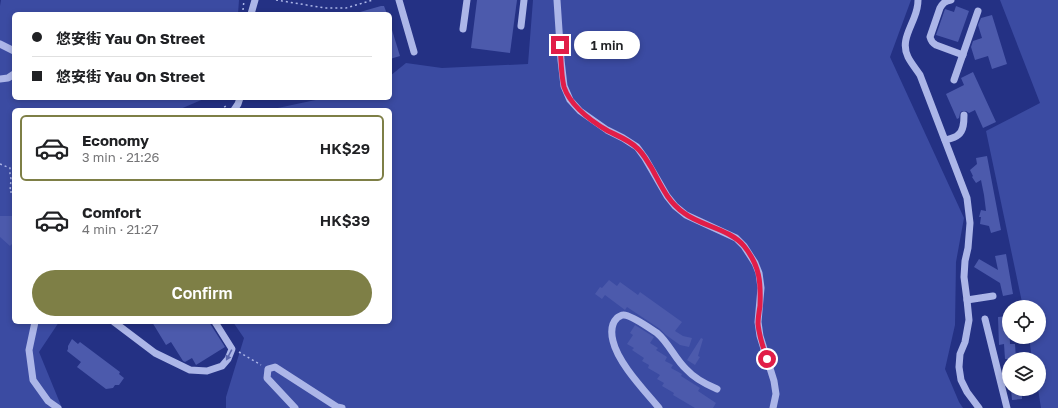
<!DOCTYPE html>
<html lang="en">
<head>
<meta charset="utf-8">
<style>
	:root { --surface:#fff; --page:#f2f2f2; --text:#202124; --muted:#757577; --line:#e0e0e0; --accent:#7e7f46 }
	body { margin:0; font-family:"Golos Text","Noto Sans TC",sans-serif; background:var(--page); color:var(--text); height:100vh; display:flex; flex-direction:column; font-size:15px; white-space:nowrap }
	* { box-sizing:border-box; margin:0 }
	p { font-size:13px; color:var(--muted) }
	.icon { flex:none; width:22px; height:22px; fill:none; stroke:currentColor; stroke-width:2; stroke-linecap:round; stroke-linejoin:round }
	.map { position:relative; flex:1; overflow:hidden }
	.details { position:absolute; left:12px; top:108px; width:380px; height:216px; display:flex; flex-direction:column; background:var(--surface); border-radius:6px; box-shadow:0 2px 6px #0003 }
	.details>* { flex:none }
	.guide { position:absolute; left:12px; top:12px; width:380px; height:88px; border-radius:6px; box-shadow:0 2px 6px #0003; display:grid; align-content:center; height:88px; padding:0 20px; background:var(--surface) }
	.fabs { position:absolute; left:1002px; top:300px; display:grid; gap:8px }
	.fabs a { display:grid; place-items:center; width:44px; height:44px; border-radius:50%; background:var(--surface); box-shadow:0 2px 6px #0003; font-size:20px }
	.end { position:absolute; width:18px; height:18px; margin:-9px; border:5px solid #e11d48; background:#fff; box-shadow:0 0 0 2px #fff }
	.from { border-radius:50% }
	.bubble { position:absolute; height:28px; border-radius:14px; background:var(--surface); box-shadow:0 2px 6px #0003; font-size:13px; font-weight:600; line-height:28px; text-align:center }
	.guide b { display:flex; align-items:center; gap:14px; height:38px; font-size:15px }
	.guide b+b { border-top:1px solid var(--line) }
	.guide i { width:10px; height:10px; background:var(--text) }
	ul { padding:7px 0 0; list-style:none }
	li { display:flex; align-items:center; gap:12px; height:66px; margin:0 8px 6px; padding:0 12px; border:2px solid transparent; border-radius:6px }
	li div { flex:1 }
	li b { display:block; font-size:15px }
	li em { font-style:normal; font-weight:600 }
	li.active { border-color:var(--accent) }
	li>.icon { width:36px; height:36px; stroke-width:1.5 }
	.button { display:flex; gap:8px; margin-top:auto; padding:8px 20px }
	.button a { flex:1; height:46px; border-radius:24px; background:var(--accent); color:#fff; font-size:16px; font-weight:600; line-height:46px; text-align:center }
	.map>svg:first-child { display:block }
	.green { fill:#3b4ba2 }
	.building { fill:#4c5aac }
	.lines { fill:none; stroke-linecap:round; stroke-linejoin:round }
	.path { stroke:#acb6e8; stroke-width:1.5; stroke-dasharray:2 3; stroke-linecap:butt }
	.minor { stroke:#acb6e8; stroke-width:7 }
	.oneway { fill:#5a66ac }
	.route { stroke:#e11d48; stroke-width:5 }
</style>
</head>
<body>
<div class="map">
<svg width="1058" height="408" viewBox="0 0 1058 408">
	<rect width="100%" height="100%" fill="#243184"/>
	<g class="green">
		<path d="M1 0H239L238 14H14V98H206L178 110H14V322H59L39 352 62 408H0V6Z"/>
		<path d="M533 0H911L890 57 964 218 956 262 955 325 945 369 959 402 963 408H226V397L244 338 233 322H390V110H272L273 109 325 98H390V76L406 63 442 68 528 64Z"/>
		<path d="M1000 0H1058V408H1041L1038 389H1039V359H1032L1029 337H1039V307H1023L986 131 1040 103Z"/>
	</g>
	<g class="building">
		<path d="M477 0H517L510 53 471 48Z"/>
		<path d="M381 6H384L387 14H360V12Z"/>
		<path d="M956 6 969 11 958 42 936 35 945 9 954 12Z"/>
		<path d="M992 15 1007 64 992 69 988 56 975 60 971 47 973 41 982 38 978 25 981 18Z"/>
		<path d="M390 30H392L400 56 390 59Z"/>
		<path d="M973 72 996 122 983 128 975 110 969 113 966 111H962L960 113 959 118 957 119 946 94 964 85 961 78Z"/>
		<path d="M987 156 1001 230 991 233 989 226 980 224 981 217H979L981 210 986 211 984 195 981 180 976 183 972 177 973 176 970 170 977 164 976 158Z"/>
		<path d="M0 216H14V242L10 246 0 237Z"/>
		<path d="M1006 254 1013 294 1003 296 1000 283 974 267 979 259 998 270 995 256Z"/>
		<path d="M609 280 617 286 620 282 638 295 640 292 682 322 675 331 683 336 692 338 689 347 680 345 666 335 660 329 627 307 625 310 605 295 602 299 595 294 600 287 602 288Z"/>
		<path d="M1009 316 1010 344H1015L1016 359H1005L1004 344 999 345 998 317Z"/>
		<path d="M152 322H209L225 347 196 365 192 358 185 362 183 361 171 342 166 345Z"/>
		<path d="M635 325 654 337 650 343 658 348 656 350 667 357 665 361 673 365 671 368 682 374 681 376 700 388 698 391 716 403 713 408H695L673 395 674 393 662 386 664 383 657 379 660 375 648 368 649 365 642 361 644 358 632 350 634 348 627 344 633 335 630 333Z"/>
		<path d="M701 338 703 339 698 356 700 357 695 365 687 360Z"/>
		<path d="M72 339 78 344 80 342 120 372 119 374 124 378 119 385H115L113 388 106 389 77 367 81 362 67 351 68 349V346Z"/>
		<path d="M1011 389H1022V399L1012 400Z"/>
	</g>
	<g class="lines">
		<g class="path">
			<path d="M276 0 325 8H346L373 0"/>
			<path d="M243 10 244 0"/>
			<path d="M220 110 226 106"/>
			<path d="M0 164 10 168V174L11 179 10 192H14"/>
			<path d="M239 352 261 365"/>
		</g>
		<g class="minor">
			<path d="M399 0 414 52"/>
			<path d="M557 0 561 60 564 86 570 100 580 111 607 130 623 138 637 147 645 158 667 196 675 206 686 215 736 238 744 246 755 263 759 273 761 288 758 322 760 336 774 381 776 394 773 408"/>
			<path d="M918 0C918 6 916 13 914 18 909 31 901 43 908 57 911 63 916 69 920 75L967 198 970 223 968 248 965 261 964 277 967 300 969 320 965 342 960 354 959 367 961 380 967 392 979 408"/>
			<path d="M951 0C945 1 943 3 940 8L930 37C931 41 932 43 936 45L963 55"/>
			<path d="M251 14 255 0"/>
			<path d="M521 26 524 0"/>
			<path d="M463 29 467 0"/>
			<path d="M0 44 14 51"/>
			<path d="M0 79 8 78 14 74"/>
			<path d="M954 80 978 11"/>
			<path d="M234 110 238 104 240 98"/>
			<path d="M945 140C949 139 955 138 958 135 964 131 964 121 964 115"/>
			<path d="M967 300 993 296"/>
			<path d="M985 319 1007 408"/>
			<path d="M35 322 29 350 33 380 48 401 58 408"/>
			<path d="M114 322 155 353 190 370 207 371 222 366 228 359 232 349 215 322"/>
			<path d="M295 408 267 378 268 369 275 367 337 407 342 408"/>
			<path d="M659 408C644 390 618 363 613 341 611 333 611 324 617 318 618 317 622 315 623 315 630 314 651 329 657 333 669 343 675 359 686 369 694 378 705 384 717 389"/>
		</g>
	</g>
	<defs><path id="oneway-solid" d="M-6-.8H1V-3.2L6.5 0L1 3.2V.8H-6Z"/></defs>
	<use class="oneway" href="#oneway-solid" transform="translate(229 355) rotate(118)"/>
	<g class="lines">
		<path class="route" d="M560 45C561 57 561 75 564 87 571 107 591 121 608 131 618 136 629 140 637 148 643 153 647 161 651 167 661 185 667 201 684 213 701 226 730 229 744 246 760 266 761 282 760 306 759 312 758 318 758 324 759 336 763 347 767 359"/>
	</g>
</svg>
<div class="fabs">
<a><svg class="icon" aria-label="locate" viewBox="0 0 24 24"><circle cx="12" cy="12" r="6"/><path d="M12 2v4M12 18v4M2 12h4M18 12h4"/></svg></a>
<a><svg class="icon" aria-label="layers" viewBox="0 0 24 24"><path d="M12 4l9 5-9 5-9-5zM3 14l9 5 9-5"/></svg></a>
</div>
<i class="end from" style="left:767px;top:359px"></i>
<i class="end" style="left:560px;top:45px"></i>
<div class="bubble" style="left:574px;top:31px;width:66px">1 min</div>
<div class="guide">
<b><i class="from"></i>悠安街 Yau On Street</b>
<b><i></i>悠安街 Yau On Street</b>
</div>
<section class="details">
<ul>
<li class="active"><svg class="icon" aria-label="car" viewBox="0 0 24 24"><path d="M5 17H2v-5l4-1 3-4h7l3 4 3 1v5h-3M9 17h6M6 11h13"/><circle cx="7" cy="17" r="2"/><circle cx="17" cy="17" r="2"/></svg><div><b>Economy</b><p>3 min · 21:26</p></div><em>HK$29</em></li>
<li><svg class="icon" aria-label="car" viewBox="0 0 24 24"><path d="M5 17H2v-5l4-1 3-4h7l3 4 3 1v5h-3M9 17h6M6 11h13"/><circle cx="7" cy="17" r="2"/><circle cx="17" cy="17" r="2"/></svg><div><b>Comfort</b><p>4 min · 21:27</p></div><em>HK$39</em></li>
</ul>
<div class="button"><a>Confirm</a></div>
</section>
</div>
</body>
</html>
